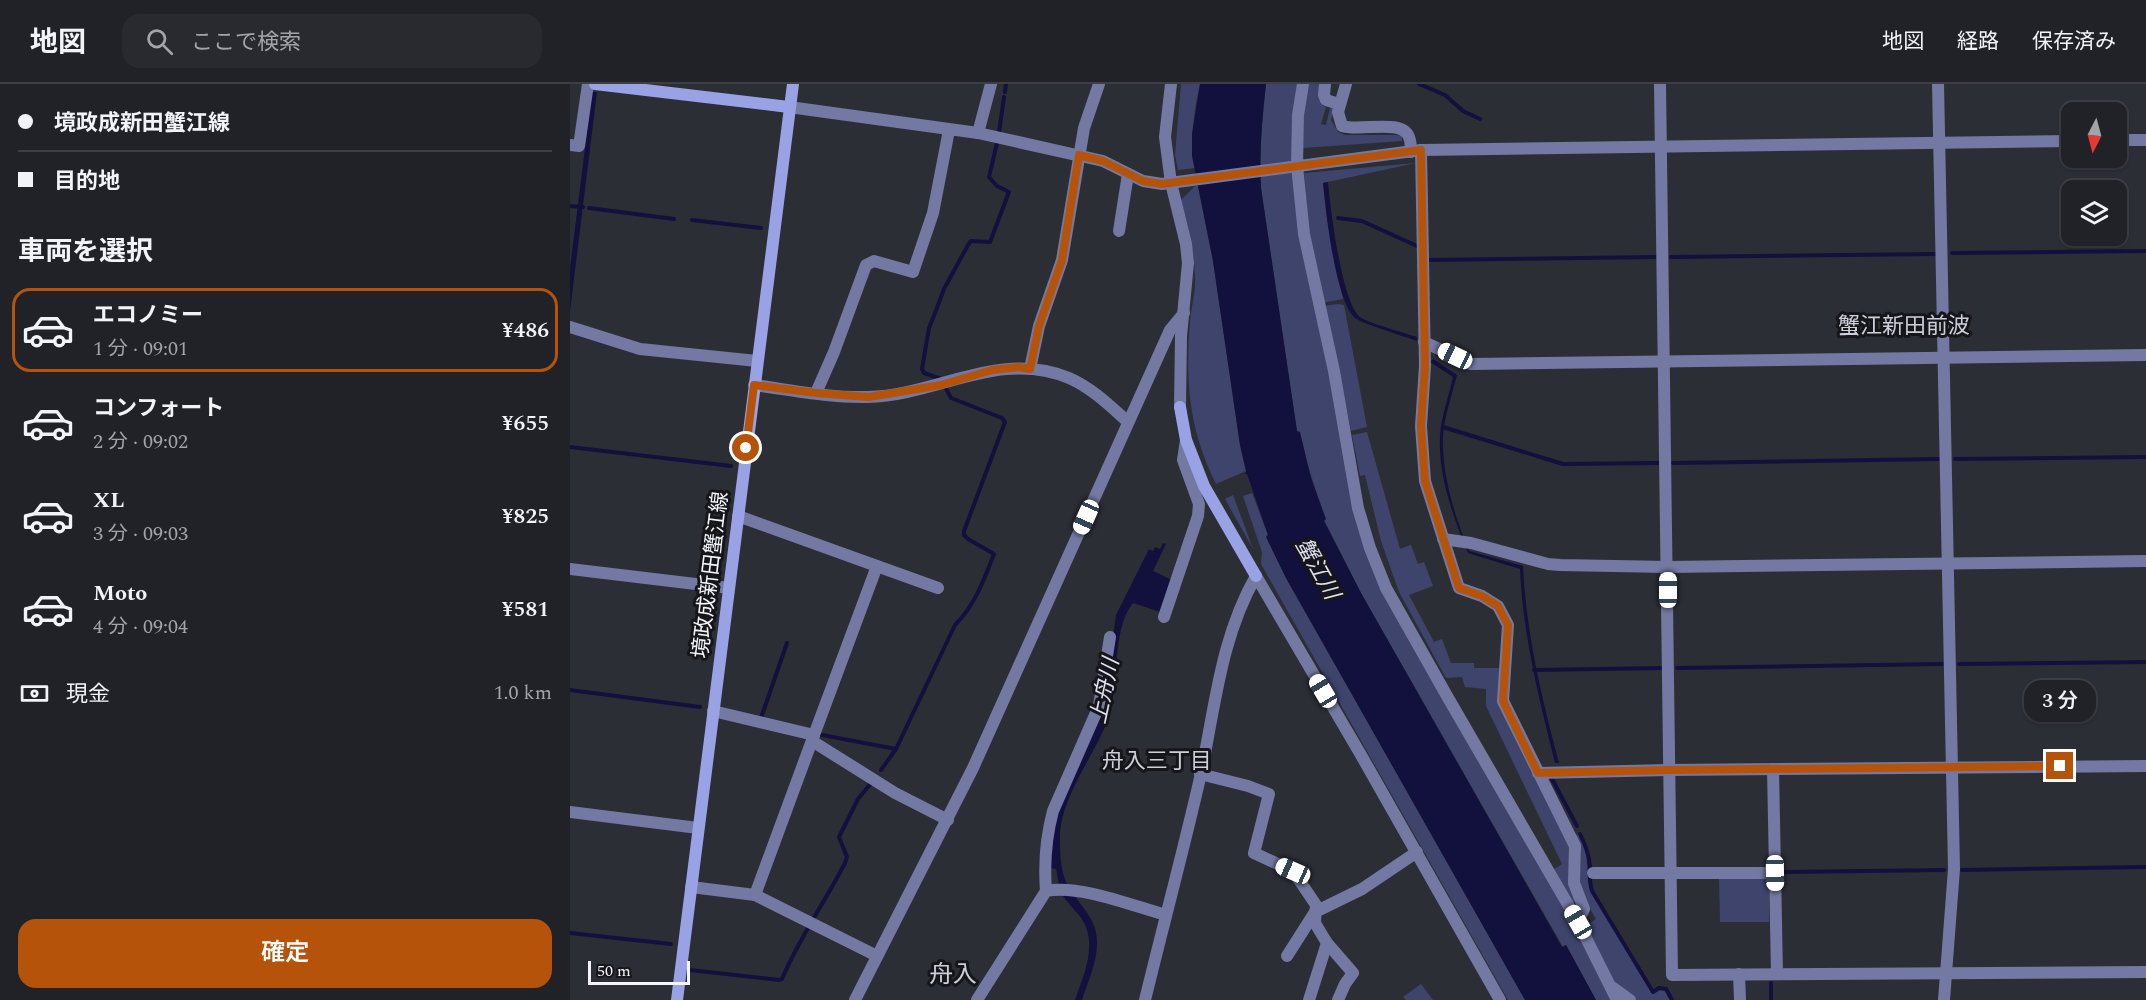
<!DOCTYPE html>
<html lang="ja">
<head>
<meta charset="utf-8">
<style>
	:root { --surface:#212228; --page:#292a30; --text:#f1f3f6; --muted:#a2a4a8; --line:#3e3f45; --accent:#b45309 }
	body { margin:0; font-family:Spectral,"Noto Sans JP",serif; background:var(--page); color:var(--text); height:100vh; display:flex; flex-direction:column; font-size:22px; white-space:nowrap }
	* { box-sizing:border-box; margin:0 }
	p { font-size:20px; color:var(--muted) }
	.icon { flex:none; width:33px; height:33px; fill:none; stroke:currentColor; stroke-width:2; stroke-linecap:round; stroke-linejoin:round }
	.map { position:relative; flex:1; overflow:hidden }
	.sheet { display:flex; flex-direction:column; background:var(--surface); width:570px }
	.sheet>* { flex:none }
	.guide { display:grid; align-content:center; height:132px; padding:0 18px; background:var(--surface) }
	.needle { width:39px; rotate:186deg }
	.tools { position:absolute; left:1491px; top:18px; display:grid; gap:12px }
	.tools a { display:grid; place-items:center; width:66px; height:66px; border-radius:12px; background:var(--surface); box-shadow:0 2px 4px #0004,0 0 0 2px var(--line); font-size:30px }
	.scale { position:absolute; left:18px; bottom:15px; width:102px; box-sizing:border-box; padding-left:6px; border:3px solid #f4f5fa; border-top:0; font-size:16px; line-height:21px; white-space:nowrap; color:#f4f5fa; -webkit-text-stroke:4px #16161a; paint-order:stroke }
	.end { position:absolute; width:27px; height:27px; margin:-14px; border:8px solid #b45309; background:#fff; box-shadow:0 0 0 3px #fff }
	.from { border-radius:50% }
	.bubble { position:absolute; height:42px; border-radius:18px; background:var(--surface); box-shadow:0 2px 4px #0004,0 0 0 2px var(--line); font-size:20px; font-weight:600; line-height:42px; text-align:center }
	.car { position:absolute; width:18px; height:36px; margin:-18px -9px; border-radius:8px; box-shadow:0 0 4px 2px #0007; background:linear-gradient(#fff 24%,#345 0 40%,#fff 0 76%,#345 0 86%,#fff 0) }
	.guide b { display:flex; align-items:center; gap:21px; height:57px; font-size:22px }
	.guide b+b { border-top:2px solid var(--line) }
	.guide i { width:15px; height:15px; background:var(--text) }
	ul { padding:0; list-style:none }
	li { display:flex; align-items:center; gap:18px; height:84px; margin:0 12px 9px; padding:0 6px; border:3px solid transparent; border-radius:18px }
	li div { flex:1 }
	li b { display:block; font-size:22px }
	li em { font-style:normal; font-weight:600 }
	li.current { border-color:var(--accent) }
	li>.icon { width:54px; height:54px; stroke-width:1.5 }
	h2 { padding:0 18px; font-size:27px; line-height:72px }
	.pay { display:flex; align-items:center; gap:15px; height:66px; padding:0 18px; font-size:22px }
	.pay p { margin-inline-start:auto }
	.button { display:flex; gap:12px; margin-top:auto; padding:12px 18px }
	.button a { flex:1; height:69px; border-radius:18px; background:var(--accent); color:#fff; font-size:24px; font-weight:600; line-height:69px; text-align:center }
	header { display:flex; align-items:center; gap:36px; box-sizing:border-box; height:84px; padding:0 30px; background:var(--surface); border-bottom:2px solid var(--line) }
	header strong { font-size:28px }
	nav { display:flex; gap:33px; margin-inline-start:auto; font-size:21px }
	.search { width:420px; height:54px; background:var(--page); display:flex; align-items:center; gap:15px; box-sizing:border-box; padding:0 21px; border-radius:18px; color:var(--muted); font-size:22px }
	main { display:flex; flex:1; min-height:0 }
	.map>svg:first-child { display:block }
	.green { fill:#3f446c }
	.water { fill:#12103d }
	.lines { fill:none; stroke-linecap:round; stroke-linejoin:round }
	.stream { stroke:#12103d; stroke-width:4 }
	.street { stroke:#7379a2; stroke-width:12 }
	.secondary { stroke:#99a2e5; stroke-width:12 }
	.route { stroke:#b45309; stroke-width:8 }
	.labels { text-anchor:middle; dominant-baseline:central; stroke-width:6; stroke-linejoin:round; paint-order:stroke }
	.street-label { font-size:21px; fill:#f4f5fa; stroke:#16161a }
	.neighbourhood-label { font-size:22px; fill:#ccced9; stroke:#16161a }
	.water-label { font-size:22px; font-style:italic; fill:#dee1f1; stroke:#16161a }
	.quarter-label { font-size:24px; fill:#ccced9; stroke:#16161a }
</style>
</head>
<body>
<header>
<strong>地図</strong>
<div class="search"><svg class="icon" aria-label="search" viewBox="0 0 24 24"><circle cx="10" cy="10" r="6"/><path d="M15 15l6 6"/></svg>ここで検索</div>
<nav><a>地図</a><a>経路</a><a>保存済み</a></nav>
</header>
<main>
<section class="sheet">
<div class="guide">
<b><i class="from"></i>境政成新田蟹江線</b>
<b><i></i>目的地</b>
</div>
<h2>車両を選択</h2>
<ul>
<li class="current"><svg class="icon" aria-label="car" viewBox="0 0 24 24"><path d="M5 17H2v-5l4-1 3-4h7l3 4 3 1v5h-3M9 17h6M6 11h13"/><circle cx="7" cy="17" r="2"/><circle cx="17" cy="17" r="2"/></svg><div><b>エコノミー</b><p>1 分 · 09:01</p></div><em>¥486</em></li>
<li><svg class="icon" aria-label="car" viewBox="0 0 24 24"><path d="M5 17H2v-5l4-1 3-4h7l3 4 3 1v5h-3M9 17h6M6 11h13"/><circle cx="7" cy="17" r="2"/><circle cx="17" cy="17" r="2"/></svg><div><b>コンフォート</b><p>2 分 · 09:02</p></div><em>¥655</em></li>
<li><svg class="icon" aria-label="car" viewBox="0 0 24 24"><path d="M5 17H2v-5l4-1 3-4h7l3 4 3 1v5h-3M9 17h6M6 11h13"/><circle cx="7" cy="17" r="2"/><circle cx="17" cy="17" r="2"/></svg><div><b>XL</b><p>3 分 · 09:03</p></div><em>¥825</em></li>
<li><svg class="icon" aria-label="car" viewBox="0 0 24 24"><path d="M5 17H2v-5l4-1 3-4h7l3 4 3 1v5h-3M9 17h6M6 11h13"/><circle cx="7" cy="17" r="2"/><circle cx="17" cy="17" r="2"/></svg><div><b>Moto</b><p>4 分 · 09:04</p></div><em>¥581</em></li>
</ul>
<div class="pay"><svg class="icon" aria-label="cash" viewBox="0 0 24 24"><path d="M3 7h18v10H3z"/><circle cx="12" cy="12" r="2"/></svg>現金<p>1.0 km</p></div>
<div class="button"><a>確定</a></div>
</section>
<div class="map">
<svg width="1576" height="916" viewBox="0 0 1576 916">
	<rect width="100%" height="100%" fill="#2c2e36"/>
	<g class="green">
		<path d="M611 0H630C624 27 619 57 625 84L608 86 605 71Z"/>
		<path d="M696 0H730L723 73 806 493 1008 851 1041 916H1026L996 861 993 863 791 509 754 436 755 435 727 348 691 104C689 69 692 35 696 0Z"/>
		<path d="M737 0H752L751 12 753 22 756 23 751 40 756 41 760 24 764 25 761 36 768 48 775 51H828L832 53V57L733 64 734 14Z"/>
		<path d="M846 79 753 99 757 135 773 215 752 219 739 150 734 89Z"/>
		<path d="M625 102H628L643 177 670 361 676 387 646 400C619 344 615 299 620 238 621 223 626 208 625 193 624 166 618 142 611 116Z"/>
		<path d="M768 220 774 221 797 343 781 347 771 296 753 222Z"/>
		<path d="M797 348 830 465 841 461 848 480 854 478 863 502 839 511 864 558 872 555 881 579H904V584H931L929 617 1000 760 1006 817 1001 820 983 786 992 780 916 622V605L895 603 892 593 876 594 829 508 811 457 795 391 790 392 782 351Z"/>
		<path d="M682 409 698 451 696 452 716 494 955 916H938L691 480 692 468 673 412Z"/>
		<path d="M663 411 683 465 655 415Z"/>
		<path d="M1008 750 1016 766 1018 798 1021 807 1083 909 1090 905 1095 906 1101 916H1065L1045 901 1014 843 1026 835 1009 805 1011 770 1006 751Z"/>
		<path d="M1199 793V838H1150L1149 794Z"/>
		<path d="M851 900 863 916H836L833 913Z"/>
	</g>
	<g class="water">
		<path d="M630 0H696C692 35 689 69 691 104L727 347 730 348 741 394 756 435 754 437 791 509 992 863 996 861 1026 916H955L716 494 696 453 698 451 677 390H675L676 387 670 361 643 177 622 72V50Z"/>
		<path d="M22 8H27L0 227V184Z"/>
		<path d="M758 98C760 122 772 220 790 233 798 239 835 249 847 253V257C836 253 791 239 785 234 765 216 756 127 753 99Z"/>
		<path d="M863 275 887 291C882 311 874 333 873 354 872 392 885 433 899 467L953 482C956 550 972 614 989 679H985C969 615 953 552 950 485L898 469C883 433 868 391 870 352 871 332 879 312 883 293L860 278Z"/>
		<path d="M593 459 596 460 583 487 602 496 590 528 563 519C541 546 550 601 538 635 524 674 488 715 490 758 490 771 491 786 496 798 506 819 528 833 527 859 527 879 518 897 512 916H505C513 893 525 867 516 843 512 831 500 823 493 812 489 805 488 793 486 785L480 784 486 728 534 618 546 531 579 465 583 467 585 463 590 465Z"/>
	</g>
	<g class="lines">
		<g class="stream">
			<path d="M849 0 875 11 893 27 910 35"/>
			<path d="M435 8 436 0"/>
			<path d="M429 48 434 13"/>
			<path d="M0 122 13 123"/>
			<path d="M19 124 104 135"/>
			<path d="M768 134 792 137 847 162"/>
			<path d="M122 136 191 144"/>
			<path d="M1382 169 1576 167"/>
			<path d="M1101 173 1366 170"/>
			<path d="M859 176 1087 173"/>
			<path d="M873 343 993 380 1090 379"/>
			<path d="M0 363 161 382"/>
			<path d="M1385 375 1576 373"/>
			<path d="M1103 379 1369 375"/>
			<path d="M1389 580 1576 578"/>
			<path d="M1107 584 1372 580"/>
			<path d="M964 586 1094 584"/>
			<path d="M0 606 130 623"/>
			<path d="M191 634 217 559"/>
			<path d="M252 651 326 665"/>
			<path d="M311 686 326 665 385 541C405 521 414 496 424 470L398 455 394 451V447L435 338 432 334 381 314 371 295 354 289 352 285 359 244 365 229 374 205 398 161 401 157 420 158 439 108 427 102 419 93 427 59"/>
			<path d="M981 693 1007 742"/>
			<path d="M1010 750C1015 761 1019 770 1020 782 1020 792 1019 797 1022 807L1083 908 1089 904 1096 905 1102 916"/>
			<path d="M1392 786 1576 783"/>
			<path d="M1214 788 1374 786"/>
			<path d="M0 849 101 860"/>
			<path d="M120 886 209 896 212 895C229 854 255 818 275 779L277 773 269 753 288 715 302 698"/>
			<path d="M1201 899V916"/>
		</g>
		<g class="street">
			<path d="M601 0 595 53 601 99 616 160 618 179 611 252 610 323"/>
			<path d="M733 0 728 31 727 82 734 150 764 287 788 424 800 464 816 504 877 612 1008 838 1047 916"/>
			<path d="M755 0 754 11 756 16 769 20"/>
			<path d="M776 0 768 28 772 42C790 48 832 34 839 53 841 58 841 63 841 68"/>
			<path d="M1090 0 1102 891 1576 888"/>
			<path d="M1368 0 1384 785 1374 916"/>
			<path d="M219 23 408 49 533 77 573 97 592 100 851 66 1502 57"/>
			<path d="M408 49 421 0"/>
			<path d="M1546 56H1576"/>
			<path d="M0 61 9 62 18 0"/>
			<path d="M851 66 855 282 851 342 855 397 889 504 912 512 928 522 938 541 933 617 1005 762 1004 799 1014 825 1008 838"/>
			<path d="M549 147 558 90"/>
			<path d="M0 243 70 265 187 277"/>
			<path d="M854 258 901 280 1576 271"/>
			<path d="M460 285 469 242 492 176 514 44 529 0"/>
			<path d="M184 301C221 306 260 314 298 313 368 311 430 265 499 294 522 304 540 322 558 338"/>
			<path d="M246 309 264 268 296 181 304 177 343 188 363 129 379 46"/>
			<path d="M168 432 368 504"/>
			<path d="M873 455 901 459 978 480 990 481 1098 483 1576 477"/>
			<path d="M0 485 159 504"/>
			<path d="M686 492 791 671 930 916"/>
			<path d="M594 533 628 432 629 420 613 376 616 356"/>
			<path d="M143 627 244 651 185 811"/>
			<path d="M244 651 307 482"/>
			<path d="M242 657 325 709 378 736"/>
			<path d="M1203 685 1207 890"/>
			<path d="M968 689 1099 686 1576 682"/>
			<path d="M630 690 678 702 699 710 684 769 723 787 746 821 745 839 757 859 783 889 775 900 768 916"/>
			<path d="M0 728 128 744"/>
			<path d="M1023 789H1205"/>
			<path d="M121 803 185 811 307 872"/>
			<path d="M476 807C474 781 476 753 483 727L529 622 540 553"/>
			<path d="M717 872 745 828 792 805 847 768"/>
			<path d="M1169 890 1170 916"/>
			<path d="M1042 903 1060 916"/>
			<path d="M285 916 403 684 600 246 614 229"/>
			<path d="M407 916 476 807C509 800 563 822 596 831"/>
			<path d="M575 916C593 842 613 768 630 694 645 625 650 555 686 492"/>
			<path d="M739 916 757 859"/>
		</g>
		<g class="secondary">
			<path d="M25 0 219 23"/>
			<path d="M610 323 616 356 634 402 686 492"/>
			<path d="M107 916 223 0"/>
		</g>
	</g>
	<g class="lines">
		<path class="route" d="M176 364 184 301 246 309 299 313 371 301 422 286 449 283 460 285 469 242 492 176 509 71 533 77 573 97 592 100 851 66 855 282 851 342 855 397 889 504 912 512 928 522 938 541 933 617 968 689 1099 686 1490 682"/>
	</g>
	<g class="labels">
		<g class="street-label">
			<text transform="translate(141 491) rotate(-83)">境政成新田蟹江線</text>
		</g>
		<g class="neighbourhood-label">
			<text x="1334" y="242">蟹江新田前波</text>
			<text x="587" y="677">舟入三丁目</text>
		</g>
		<g class="water-label">
			<text transform="translate(747 485) rotate(61)">蟹江川</text>
			<text transform="translate(535 607) rotate(-78)">上舟川</text>
		</g>
		<g class="quarter-label">
			<text x="383" y="891">舟入</text>
		</g>
	</g>
</svg>
<div class="tools">
<a><svg class="needle" viewBox="-14 -14 28 28"><path d="M0-13l5 13h-10z" fill="#e53935"/><path d="M0 13l5-13h-10z" fill="#a2a4a8"/></svg></a>
<a><svg class="icon" aria-label="layers" viewBox="0 0 24 24"><path d="M12 4l9 5-9 5-9-5zM3 14l9 5 9-5"/></svg></a>
</div>
<div class="scale">50 m</div>
<i class="end from" style="left:176px;top:364px"></i>
<i class="end" style="left:1490px;top:682px"></i>
<div class="bubble" style="left:1454px;top:596px;width:72px">3 分</div>
<i class="car" style="left:885px;top:272px;rotate:295deg"></i>
<i class="car" style="left:516px;top:433px;rotate:204deg"></i>
<i class="car" style="left:1098px;top:506px;rotate:0deg"></i>
<i class="car" style="left:753px;top:607px;rotate:329deg"></i>
<i class="car" style="left:723px;top:787px;rotate:294deg"></i>
<i class="car" style="left:1205px;top:789px;rotate:179deg"></i>
<i class="car" style="left:1008px;top:838px;rotate:330deg"></i>
</div>
</main>
</body>
</html>
